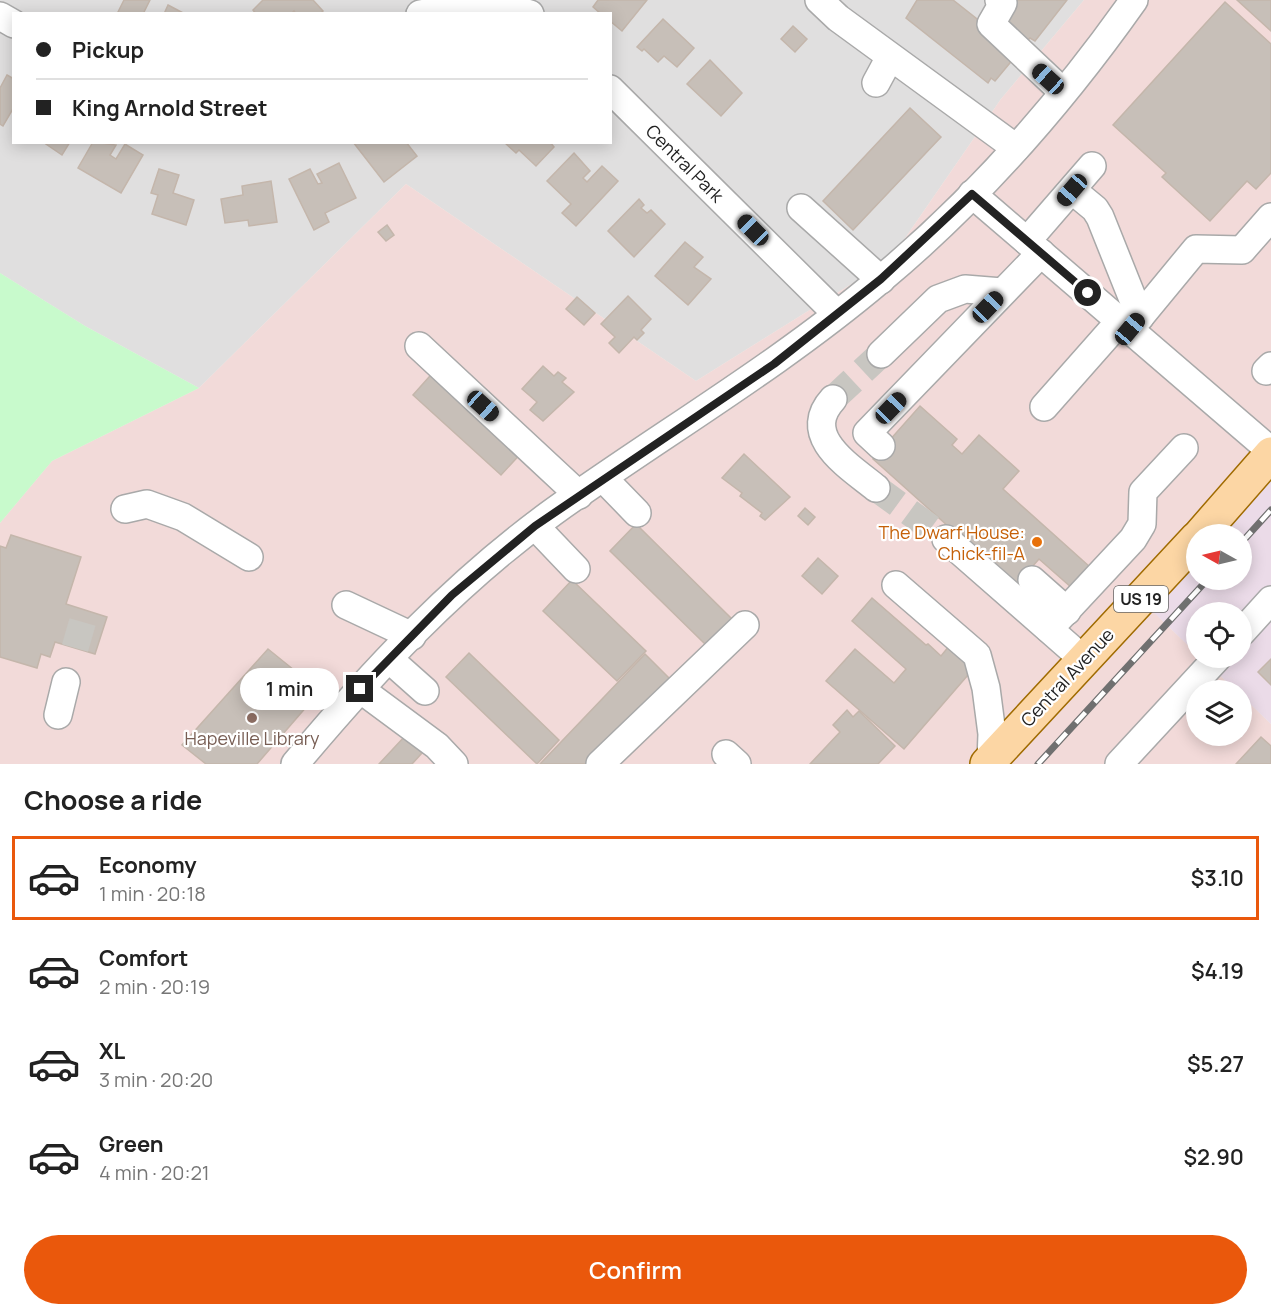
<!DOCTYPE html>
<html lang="en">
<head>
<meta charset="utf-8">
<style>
	:root { --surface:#fff; --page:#f2f2f2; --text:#222; --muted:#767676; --line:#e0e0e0; --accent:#ea580c }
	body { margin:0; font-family:Manrope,sans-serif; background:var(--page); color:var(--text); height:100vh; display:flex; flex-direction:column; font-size:22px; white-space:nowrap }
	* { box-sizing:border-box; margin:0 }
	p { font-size:20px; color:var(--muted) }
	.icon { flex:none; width:33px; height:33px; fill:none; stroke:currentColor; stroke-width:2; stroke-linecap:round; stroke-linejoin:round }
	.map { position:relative; height:764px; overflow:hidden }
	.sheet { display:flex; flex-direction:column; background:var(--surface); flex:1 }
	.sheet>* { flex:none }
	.top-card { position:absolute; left:12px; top:12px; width:600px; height:132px; border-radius:0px; box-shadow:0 3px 15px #0003; display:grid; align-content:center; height:132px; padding:0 24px; background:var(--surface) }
	.needle { width:39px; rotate:278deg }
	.tools { position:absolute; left:1186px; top:524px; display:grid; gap:12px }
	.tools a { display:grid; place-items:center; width:66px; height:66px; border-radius:50%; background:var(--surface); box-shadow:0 3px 15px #0003; font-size:30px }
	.end { position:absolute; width:27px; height:27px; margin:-14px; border:8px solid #222; background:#fff; box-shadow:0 0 0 3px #fff }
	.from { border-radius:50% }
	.bubble { position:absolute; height:42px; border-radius:21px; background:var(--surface); box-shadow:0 3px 15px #0003; font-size:20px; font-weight:600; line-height:42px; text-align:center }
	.car { position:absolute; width:18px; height:36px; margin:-18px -9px; border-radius:8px; box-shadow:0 0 4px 2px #0007; background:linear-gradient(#222 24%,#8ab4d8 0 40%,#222 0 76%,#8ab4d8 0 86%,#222 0) }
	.top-card b { display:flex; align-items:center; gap:21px; height:57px; font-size:22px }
	.top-card b+b { border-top:2px solid var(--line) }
	.top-card i { width:15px; height:15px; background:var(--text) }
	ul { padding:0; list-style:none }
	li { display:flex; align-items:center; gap:18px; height:84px; margin:0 12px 9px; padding:0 12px; border:3px solid transparent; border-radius:0px }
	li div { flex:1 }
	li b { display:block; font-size:22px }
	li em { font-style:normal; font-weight:600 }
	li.active { border-color:var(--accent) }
	li>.icon { width:54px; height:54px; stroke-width:1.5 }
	h2 { padding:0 24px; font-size:27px; line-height:72px }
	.action { display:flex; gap:12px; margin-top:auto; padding:12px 24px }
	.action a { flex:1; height:69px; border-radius:36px; background:var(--accent); color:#fff; font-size:24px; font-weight:600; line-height:69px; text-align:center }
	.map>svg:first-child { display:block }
	.residential { fill:#e0dfdf; fill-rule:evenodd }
	.commercial { fill:#f2dad9 }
	.industrial { fill:#ebdbe8 }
	.park { fill:#c8facc }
	.building { fill:#c7bfb8; stroke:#c4b6ab; stroke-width:1.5 }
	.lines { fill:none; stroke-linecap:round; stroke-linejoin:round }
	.minor-tunnel { stroke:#c8c6c1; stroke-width:27; stroke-dasharray:27 14; stroke-linecap:butt }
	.minor-casing { stroke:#a9a9a9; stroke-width:30 }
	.major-casing { stroke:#a06b00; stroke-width:36 }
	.minor { stroke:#fff; stroke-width:27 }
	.major { stroke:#fcd6a4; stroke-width:33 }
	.rail-casing { stroke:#707070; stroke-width:7 }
	.rail { stroke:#fff; stroke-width:4.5; stroke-dasharray:14; stroke-linecap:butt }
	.route { stroke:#222; stroke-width:8 }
	.food-dot { fill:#e8710a; stroke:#fff; stroke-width:2 }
	.education-dot { fill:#8d6e63; stroke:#fff; stroke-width:2 }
	.labels { text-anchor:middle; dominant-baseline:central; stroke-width:4.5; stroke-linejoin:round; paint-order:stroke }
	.shield { fill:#fff; stroke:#646464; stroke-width:1.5 }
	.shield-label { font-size:16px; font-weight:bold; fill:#222 }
	.street-label { font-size:18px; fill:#222; stroke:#fff }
	.food-label { font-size:18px; fill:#c56008; stroke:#fff; text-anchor:end }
	.education-label { font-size:18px; fill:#785e54; stroke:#fff }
</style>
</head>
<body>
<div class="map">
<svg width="1271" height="764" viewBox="0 0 1271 764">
	<rect width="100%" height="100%" fill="#f2efe9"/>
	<path class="residential" d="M0 0H1084L1001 99 890 260 696 381 406 184 199 388 85 326 0 273ZM14 14H610V142H14Z"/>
	<path class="commercial" d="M1084 0H1271V475L1144 603 1197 654V657H1201L1235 690H1197V735H1242V696L1271 724V764H0V523L52 461 199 388 406 184 696 381 890 260 1001 99Z"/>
	<path class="industrial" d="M1271 475V724L1242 696V690H1235L1201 657H1242V612H1197V654L1144 603 1197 550V579H1242V534H1213Z"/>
	<path class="park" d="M0 273 85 326 199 388 52 461 0 523Z"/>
	<g class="building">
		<path d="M124 0H150L143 14H117Z"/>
		<path d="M263 0H313L323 11 320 14H296L294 11 291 14H256L253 10Z"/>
		<path d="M598 0H647L622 31 610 21V14H601L593 7Z"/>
		<path d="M917 0H953L1019 52 995 81 991 78 988 83 906 18Z"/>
		<path d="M1012 0H1067L1035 41 1030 38 1027 41 998 19Z"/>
		<path d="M1237 0H1271V31Z"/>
		<path d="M1225 2 1271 44V173L1256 189 1247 181 1210 221 1162 177 1166 173 1113 125Z"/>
		<path d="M168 5 185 14H164Z"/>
		<path d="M663 19 694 48 677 67 664 56 658 62 644 49 642 51 637 47Z"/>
		<path d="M793 26 807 39 795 52 781 39Z"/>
		<path d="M710 60 742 93 721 116 687 84Z"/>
		<path d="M7 75 14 79V107L3 126 0 124V88Z"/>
		<path d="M910 108 941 137 853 230 823 201Z"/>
		<path d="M43 142H70L62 155Z"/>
		<path d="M93 142 116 145 110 155 116 159 125 144 143 155 121 193 78 168Z"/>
		<path d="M353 142H406L417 156 384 182Z"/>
		<path d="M504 142H550L554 147 536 166 519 150 516 153Z"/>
		<path d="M574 153 590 171 583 178 587 182 602 166 618 181 576 226 562 213 571 204 547 181Z"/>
		<path d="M339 163 356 198 325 213 329 222 314 230 289 179 310 169 318 184 322 183 317 174Z"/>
		<path d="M159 169 179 175 173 193 194 200 186 225 152 214 158 195 151 193Z"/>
		<path d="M271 181 277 222 249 226 248 220 225 223 221 199 243 195 242 186Z"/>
		<path d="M639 199 644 205 641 208 647 213 651 210 665 224 634 257 608 231Z"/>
		<path d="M387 225 394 235 386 241 378 232Z"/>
		<path d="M685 242 703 257 694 267 711 279 688 305 655 276Z"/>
		<path d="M628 296 651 319 641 330 644 333 637 340 634 337 619 353 609 343 615 337 601 324Z"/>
		<path d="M577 297 595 313 584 325 566 309Z"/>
		<path d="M543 366 554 376 558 372 566 378 562 382 574 392 543 421 530 410 537 402 522 389Z"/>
		<path d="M437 368 525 449 501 475 413 395Z"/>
		<path d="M920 406 957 439 952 445 962 454 979 435 1019 471 1003 489 1090 567 1072 588 1039 559 1015 586 873 459Z"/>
		<path d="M744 454 790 497 765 520 760 516 762 513 740 496 742 493 722 478Z"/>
		<path d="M805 508 815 517 808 525 798 516Z"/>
		<path d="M636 524 732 619 706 645 610 551Z"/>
		<path d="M11 535 81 557 66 604 107 617 95 654 55 642 50 657 41 654 37 668 0 657V546L6 548Z"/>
		<path d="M818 558 838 576 822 594 802 576Z"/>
		<path d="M572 580 646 651 617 681 543 611Z"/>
		<path d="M872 598 926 645 928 644 941 656 949 646 974 668 904 749 826 681 855 649 894 683 906 669 852 621Z"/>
		<path d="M268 649 320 691 257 764H206L182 745Z"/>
		<path d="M469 653 559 740 537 764 446 677Z"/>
		<path d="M645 654 671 680 591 764H540Z"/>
		<path d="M1271 659V685L1258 672Z"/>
		<path d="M847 710 853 717 859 711 895 746 878 764H810L840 732 833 725Z"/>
		<path d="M405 736 422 753 412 764H379Z"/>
		<path d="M1261 737 1271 746V764H1236Z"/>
	</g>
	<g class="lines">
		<g class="minor-tunnel">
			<path d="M833 399 881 354"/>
			<path d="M876 488 946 539"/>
			<path d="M75 648 86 610"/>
		</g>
		<g class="minor-casing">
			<g id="minor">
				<path d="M819 0 838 18 1016 148"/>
				<path d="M999 0 1003 3 991 24 1062 91"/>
				<path d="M420 14 488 2 530 14"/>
				<path d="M0 16 14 24"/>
				<path d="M876 83 890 57"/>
				<path d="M610 89 837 314"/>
				<path d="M1072 190 1095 209 1100 217 1140 317"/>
				<path d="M972 194 1271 451"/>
				<path d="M801 208 881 280"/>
				<path d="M1027 241 1092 166"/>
				<path d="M1130 329 1196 249 1242 250 1271 217"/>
				<path d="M419 346 579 495"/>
				<path d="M881 354 938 299 965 289 1002 292"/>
				<path d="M1266 371 1271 366"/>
				<path d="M833 399C799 436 849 466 876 488"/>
				<path d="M1044 407 1120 321"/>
				<path d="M881 446 867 433 1041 253"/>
				<path d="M603 478 637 513"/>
				<path d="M125 509 147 504 183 517 249 557"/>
				<path d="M535 526 576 569"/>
				<path d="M946 539 1083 659"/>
				<path d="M1032 580 1067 611"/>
				<path d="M896 585 977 655 986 688 992 734 991 760"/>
				<path d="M346 605 412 636"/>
				<path d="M1049 629 1133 539 1142 524 1143 492 1184 448"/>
				<path d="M1242 632 1271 600"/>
				<path d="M389 659 425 691"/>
				<path d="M360 689 437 746 454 764"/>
				<path d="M58 715 66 682"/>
				<path d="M726 754 737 764"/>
				<path d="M295 764C372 672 455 583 553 512 662 434 777 367 880 280 976 200 1062 102 1134 0"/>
				<path d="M600 764 745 625"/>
				<path d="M1119 764 1218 657"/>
			</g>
		</g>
		<g class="major-casing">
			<g id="major">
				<path d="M1201 534 1271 454"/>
				<path d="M987 764 1197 538"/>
			</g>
		</g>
		<use href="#minor" class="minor"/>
		<use href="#major" class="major"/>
		<g class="rail-casing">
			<g id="rail">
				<path d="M1242 542 1271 510"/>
				<path d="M1038 764 1208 579"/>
			</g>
		</g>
		<use href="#rail" class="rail"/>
	</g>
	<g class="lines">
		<path class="route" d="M360 689 452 595 535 526 774 364 881 279 972 194 1088 293"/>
	</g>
	<circle class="food-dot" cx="1037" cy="542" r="6"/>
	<circle class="education-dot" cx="252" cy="718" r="6"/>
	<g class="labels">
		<rect class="shield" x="1114" y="586" width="54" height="26" rx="4.5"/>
		<g class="shield-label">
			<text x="1141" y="599">US 19</text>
		</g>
		<g class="street-label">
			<text transform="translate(685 163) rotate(45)">Central Park</text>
			<text transform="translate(1067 677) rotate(-47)">Central Avenue</text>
		</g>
		<g class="food-label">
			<text x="1025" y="532">The Dwarf House:<tspan x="1025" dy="21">Chick-fil-A</tspan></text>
		</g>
		<g class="education-label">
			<text x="252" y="738">Hapeville Library</text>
		</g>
	</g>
</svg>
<div class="tools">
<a><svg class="needle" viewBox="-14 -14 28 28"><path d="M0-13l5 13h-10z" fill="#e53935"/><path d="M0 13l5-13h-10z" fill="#767676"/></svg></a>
<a><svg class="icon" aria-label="locate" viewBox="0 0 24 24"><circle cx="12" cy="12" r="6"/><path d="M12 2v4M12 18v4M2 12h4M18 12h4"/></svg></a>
<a><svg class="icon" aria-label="layers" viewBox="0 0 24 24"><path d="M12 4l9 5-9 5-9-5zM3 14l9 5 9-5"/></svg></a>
</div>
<i class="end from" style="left:1088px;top:293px"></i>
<i class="end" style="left:360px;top:689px"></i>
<div class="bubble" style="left:240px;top:668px;width:99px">1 min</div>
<i class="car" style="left:1048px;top:79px;rotate:312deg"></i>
<i class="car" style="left:1072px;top:190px;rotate:221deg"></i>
<i class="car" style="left:753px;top:230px;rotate:315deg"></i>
<i class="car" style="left:988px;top:307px;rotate:44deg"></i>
<i class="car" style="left:1130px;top:329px;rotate:40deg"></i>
<i class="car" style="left:483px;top:406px;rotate:132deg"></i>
<i class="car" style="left:891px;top:408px;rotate:44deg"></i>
<div class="top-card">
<b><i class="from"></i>Pickup</b>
<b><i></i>King Arnold Street</b>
</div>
</div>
<section class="sheet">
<h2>Choose a ride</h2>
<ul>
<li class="active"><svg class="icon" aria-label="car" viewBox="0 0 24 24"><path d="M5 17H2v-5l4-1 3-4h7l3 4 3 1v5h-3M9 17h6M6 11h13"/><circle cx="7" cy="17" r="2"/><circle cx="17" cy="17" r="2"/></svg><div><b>Economy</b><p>1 min · 20:18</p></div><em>$3.10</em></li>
<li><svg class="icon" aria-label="car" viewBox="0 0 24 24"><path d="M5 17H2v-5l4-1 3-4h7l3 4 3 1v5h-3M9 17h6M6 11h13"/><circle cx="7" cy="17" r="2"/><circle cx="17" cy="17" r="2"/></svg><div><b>Comfort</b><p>2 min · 20:19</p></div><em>$4.19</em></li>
<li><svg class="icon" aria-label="car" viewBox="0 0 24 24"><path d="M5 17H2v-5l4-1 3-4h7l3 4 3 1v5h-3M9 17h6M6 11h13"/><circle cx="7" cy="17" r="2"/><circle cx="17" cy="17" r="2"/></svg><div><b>XL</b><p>3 min · 20:20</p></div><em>$5.27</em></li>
<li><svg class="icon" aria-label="car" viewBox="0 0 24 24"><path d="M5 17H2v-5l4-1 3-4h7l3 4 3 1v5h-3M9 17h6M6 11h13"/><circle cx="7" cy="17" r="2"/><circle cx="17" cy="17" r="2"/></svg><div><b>Green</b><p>4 min · 20:21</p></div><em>$2.90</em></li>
</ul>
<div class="action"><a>Confirm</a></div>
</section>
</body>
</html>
